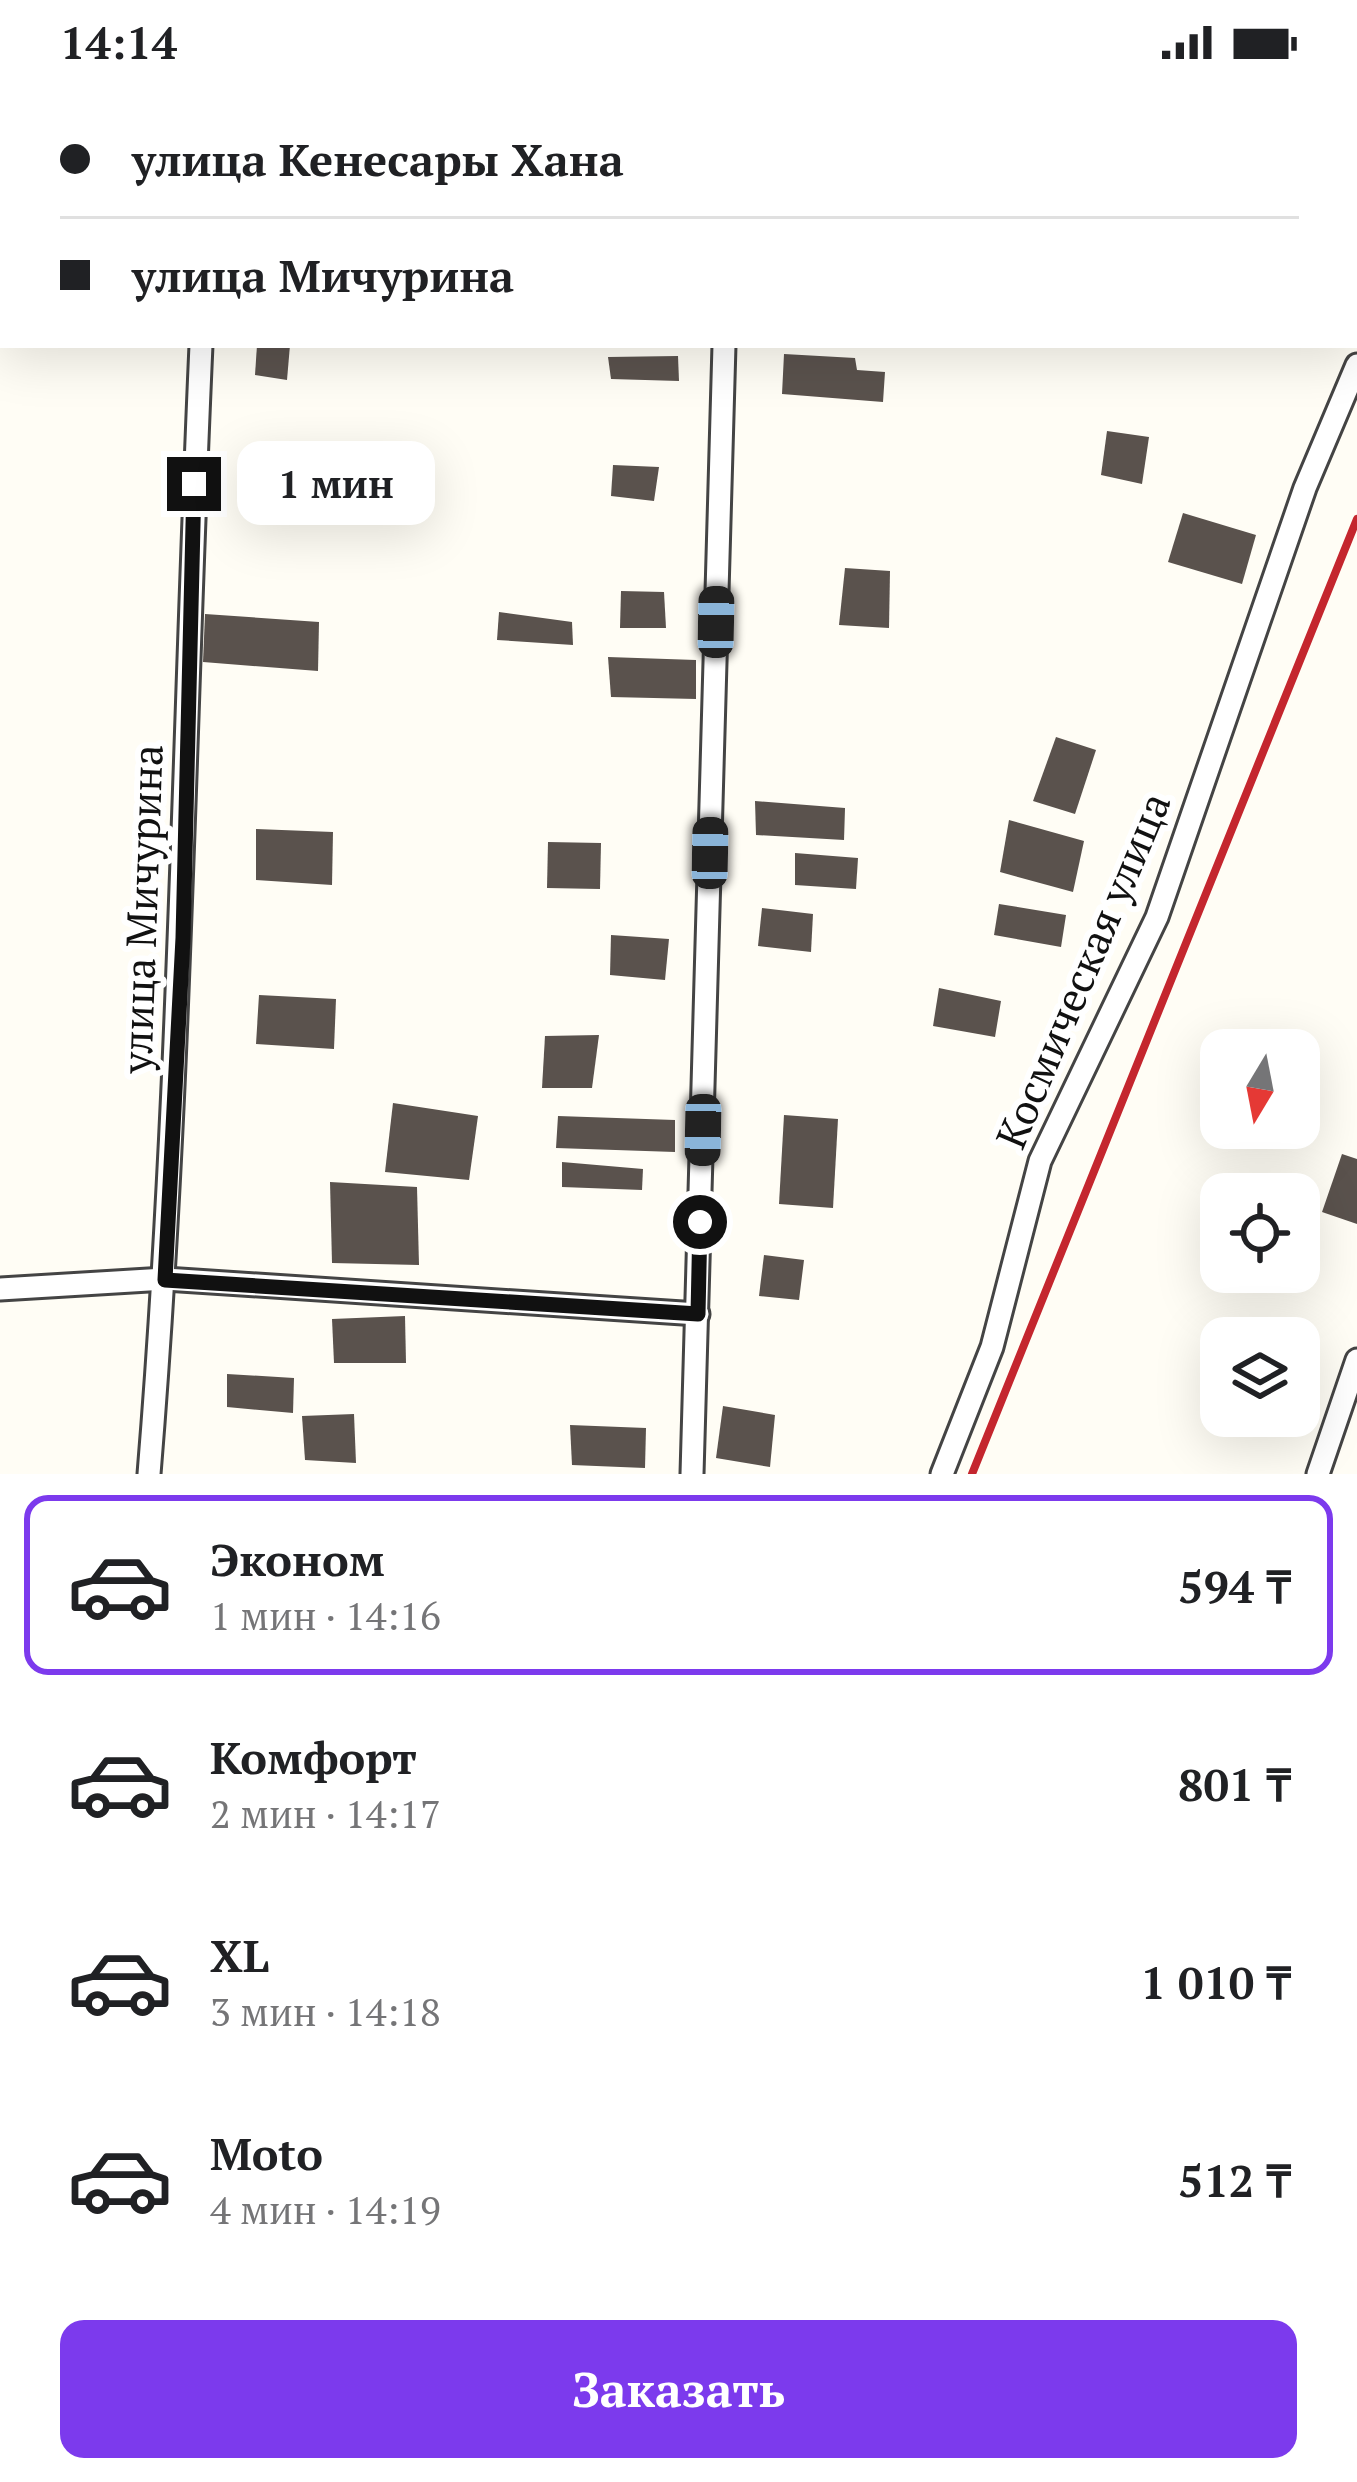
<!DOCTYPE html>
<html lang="ru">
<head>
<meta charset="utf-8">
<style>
	:root { --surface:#fff; --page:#f2f2f2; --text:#202124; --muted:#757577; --line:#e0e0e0; --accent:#7c3aed }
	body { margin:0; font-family:"PT Serif",serif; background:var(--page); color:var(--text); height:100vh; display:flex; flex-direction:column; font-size:45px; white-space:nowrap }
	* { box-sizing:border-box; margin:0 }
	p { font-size:39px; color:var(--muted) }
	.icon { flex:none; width:66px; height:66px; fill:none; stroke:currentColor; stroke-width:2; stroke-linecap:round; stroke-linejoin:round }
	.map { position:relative; height:1390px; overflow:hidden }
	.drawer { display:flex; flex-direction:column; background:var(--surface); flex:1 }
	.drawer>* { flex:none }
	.top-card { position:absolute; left:0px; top:0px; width:1359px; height:264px; box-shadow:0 12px 48px #0002; display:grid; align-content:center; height:264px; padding:0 60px; background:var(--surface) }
	.needle { width:78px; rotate:190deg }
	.buttons { position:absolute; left:1200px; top:945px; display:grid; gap:24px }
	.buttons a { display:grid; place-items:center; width:120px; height:120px; border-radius:24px; background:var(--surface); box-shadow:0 12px 48px #0002; font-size:60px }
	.end { position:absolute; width:54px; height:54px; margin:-27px; border:15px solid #111; background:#fff; box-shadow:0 0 0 6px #fff }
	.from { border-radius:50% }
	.bubble { position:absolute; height:84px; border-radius:24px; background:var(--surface); box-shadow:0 12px 48px #0002; font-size:39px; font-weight:700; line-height:84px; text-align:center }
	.car { position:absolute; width:36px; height:72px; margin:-36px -18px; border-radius:15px; box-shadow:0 0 9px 3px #0007; background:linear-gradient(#222 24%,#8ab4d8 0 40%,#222 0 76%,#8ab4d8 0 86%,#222 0) }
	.top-card b { display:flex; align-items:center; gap:42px; height:114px; font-size:45px }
	.top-card b+b { border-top:3px solid var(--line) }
	.top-card i { width:30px; height:30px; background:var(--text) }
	ul { padding:21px 0 0; list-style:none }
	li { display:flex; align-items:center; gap:36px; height:180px; margin:0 24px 18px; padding:0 36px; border:6px solid transparent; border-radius:24px }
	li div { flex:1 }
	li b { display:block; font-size:45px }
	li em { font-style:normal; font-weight:700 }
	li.selected { border-color:var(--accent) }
	li>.icon { width:108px; height:108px; stroke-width:1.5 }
	.action { display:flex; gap:24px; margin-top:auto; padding:24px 60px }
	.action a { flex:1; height:138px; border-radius:24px; background:var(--accent); color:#fff; font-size:48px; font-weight:700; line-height:138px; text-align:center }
	.status { display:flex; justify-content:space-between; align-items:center; height:84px; padding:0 60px; background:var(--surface); direction:ltr }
	.status svg { height:33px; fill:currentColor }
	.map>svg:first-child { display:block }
	.building { fill:#5a524d }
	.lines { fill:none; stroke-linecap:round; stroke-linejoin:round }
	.street-casing { stroke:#444; stroke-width:27 }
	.street { stroke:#fff; stroke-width:21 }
	.rail { stroke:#c4262e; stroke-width:8 }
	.route { stroke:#111; stroke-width:15 }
	.labels { text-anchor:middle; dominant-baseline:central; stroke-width:12; stroke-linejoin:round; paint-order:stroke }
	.street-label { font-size:42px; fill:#111; stroke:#fff }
</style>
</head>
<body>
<div class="status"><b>14:14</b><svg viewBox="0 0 49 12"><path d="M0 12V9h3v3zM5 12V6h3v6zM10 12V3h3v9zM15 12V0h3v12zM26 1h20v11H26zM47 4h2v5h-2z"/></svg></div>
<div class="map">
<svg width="1357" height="1390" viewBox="0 0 1357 1390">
	<rect width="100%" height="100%" fill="#fffdf5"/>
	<g class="building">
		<path d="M257 261H290L287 296 255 291Z"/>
		<path d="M784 270 855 274 857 286 885 288 883 318 782 310Z"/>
		<path d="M678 272 679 297 611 295 608 273Z"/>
		<path d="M1107 347 1149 353 1142 400 1101 391Z"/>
		<path d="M613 381 659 383 654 417 611 412Z"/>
		<path d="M1183 429 1256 451 1242 500 1168 478Z"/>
		<path d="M845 484 890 487 889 544 839 541Z"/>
		<path d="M621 507 664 508 666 544H620Z"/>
		<path d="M499 528 572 538 573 561 497 556Z"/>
		<path d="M205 530 319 538 318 587 203 578Z"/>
		<path d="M608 573 696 576V615L611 613Z"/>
		<path d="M1056 653 1096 666 1075 730 1033 717Z"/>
		<path d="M755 717 845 724 844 756 756 751Z"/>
		<path d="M1009 736 1084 757 1073 808 1000 788Z"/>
		<path d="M256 745 333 748 332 801 256 796Z"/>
		<path d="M548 758 601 759 600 805 547 804Z"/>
		<path d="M795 769 858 774 856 805 795 801Z"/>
		<path d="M999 820 1066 831 1061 863 994 851Z"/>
		<path d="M762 824 813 830 811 868 758 862Z"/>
		<path d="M611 851 669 855 665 896 610 891Z"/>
		<path d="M939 904 1001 917 995 953 933 942Z"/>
		<path d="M259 911 336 915 334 965 256 960Z"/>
		<path d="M599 951 592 1004H542L545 952Z"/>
		<path d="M393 1019 478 1032 469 1096 385 1088Z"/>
		<path d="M784 1031 838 1035 833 1124 779 1120Z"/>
		<path d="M558 1032 675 1036V1068L556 1064Z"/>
		<path d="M1342 1070 1357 1075V1140L1322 1128Z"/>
		<path d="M562 1078 643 1085 642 1106 562 1103Z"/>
		<path d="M330 1098 417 1103 419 1181 332 1179Z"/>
		<path d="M764 1171 804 1176 799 1216 759 1212Z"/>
		<path d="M405 1232 406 1279H334L332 1235Z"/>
		<path d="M227 1290 294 1294 293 1329 227 1323Z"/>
		<path d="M723 1322 775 1331 770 1383 716 1374Z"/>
		<path d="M354 1330 356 1379 305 1376 302 1332Z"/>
		<path d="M570 1341 646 1344 645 1384 572 1381Z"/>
	</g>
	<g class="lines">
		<g class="street-casing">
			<g id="street">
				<path d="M209 3V0"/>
				<path d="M731 3V0"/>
				<path d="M0 204H3"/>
				<path d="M0 1205 165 1195 698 1230"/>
				<path d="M149 1390C180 1014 184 638 201 261"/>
				<path d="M692 1390 724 261"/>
				<path d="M942 1390 992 1263 1040 1077 1157 833 1305 404 1357 281"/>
				<path d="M1318 1390 1357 1276"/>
			</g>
		</g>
		<use href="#street" class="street"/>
		<path class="rail" d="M972 1390 1357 435"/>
	</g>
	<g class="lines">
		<path class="route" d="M194 400 183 854 165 1196 698 1230 700 1138"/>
	</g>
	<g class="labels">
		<g class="street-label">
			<text transform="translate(141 825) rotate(-88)">улица Мичурина</text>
			<text transform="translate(1082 886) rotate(-67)">Космическая улица</text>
		</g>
	</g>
</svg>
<div class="buttons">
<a><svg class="needle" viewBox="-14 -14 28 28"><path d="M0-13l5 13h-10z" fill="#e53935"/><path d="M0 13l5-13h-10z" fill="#757577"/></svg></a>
<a><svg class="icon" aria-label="locate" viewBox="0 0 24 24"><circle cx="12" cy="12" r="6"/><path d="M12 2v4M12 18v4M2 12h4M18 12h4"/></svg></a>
<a><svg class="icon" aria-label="layers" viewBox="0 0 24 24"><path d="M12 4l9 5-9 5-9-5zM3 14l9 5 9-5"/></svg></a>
</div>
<i class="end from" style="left:700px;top:1138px"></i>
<i class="end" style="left:194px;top:400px"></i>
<div class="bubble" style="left:237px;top:357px;width:198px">1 мин</div>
<i class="car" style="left:716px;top:538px;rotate:1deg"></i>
<i class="car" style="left:710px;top:769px;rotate:1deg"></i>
<i class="car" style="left:703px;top:1046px;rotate:181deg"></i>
<div class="top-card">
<b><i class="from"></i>улица Кенесары Хана</b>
<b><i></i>улица Мичурина</b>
</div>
</div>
<section class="drawer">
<ul>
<li class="selected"><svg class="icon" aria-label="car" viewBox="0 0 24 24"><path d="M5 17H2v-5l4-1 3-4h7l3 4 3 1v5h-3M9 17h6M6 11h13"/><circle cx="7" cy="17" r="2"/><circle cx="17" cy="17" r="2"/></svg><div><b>Эконом</b><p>1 мин · 14:16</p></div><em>594 ₸</em></li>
<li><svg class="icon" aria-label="car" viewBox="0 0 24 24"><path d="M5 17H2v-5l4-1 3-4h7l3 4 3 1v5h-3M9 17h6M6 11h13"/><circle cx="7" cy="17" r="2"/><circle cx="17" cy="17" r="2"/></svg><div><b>Комфорт</b><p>2 мин · 14:17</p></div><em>801 ₸</em></li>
<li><svg class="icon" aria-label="car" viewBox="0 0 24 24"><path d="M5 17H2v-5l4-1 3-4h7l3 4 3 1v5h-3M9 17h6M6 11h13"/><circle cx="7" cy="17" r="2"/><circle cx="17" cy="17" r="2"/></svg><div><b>XL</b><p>3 мин · 14:18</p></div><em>1 010 ₸</em></li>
<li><svg class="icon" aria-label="car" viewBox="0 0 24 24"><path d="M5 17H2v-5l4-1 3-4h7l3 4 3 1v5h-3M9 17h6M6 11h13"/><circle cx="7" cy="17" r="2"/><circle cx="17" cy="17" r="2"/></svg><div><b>Moto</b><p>4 мин · 14:19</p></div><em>512 ₸</em></li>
</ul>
<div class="action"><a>Заказать</a></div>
</section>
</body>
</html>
